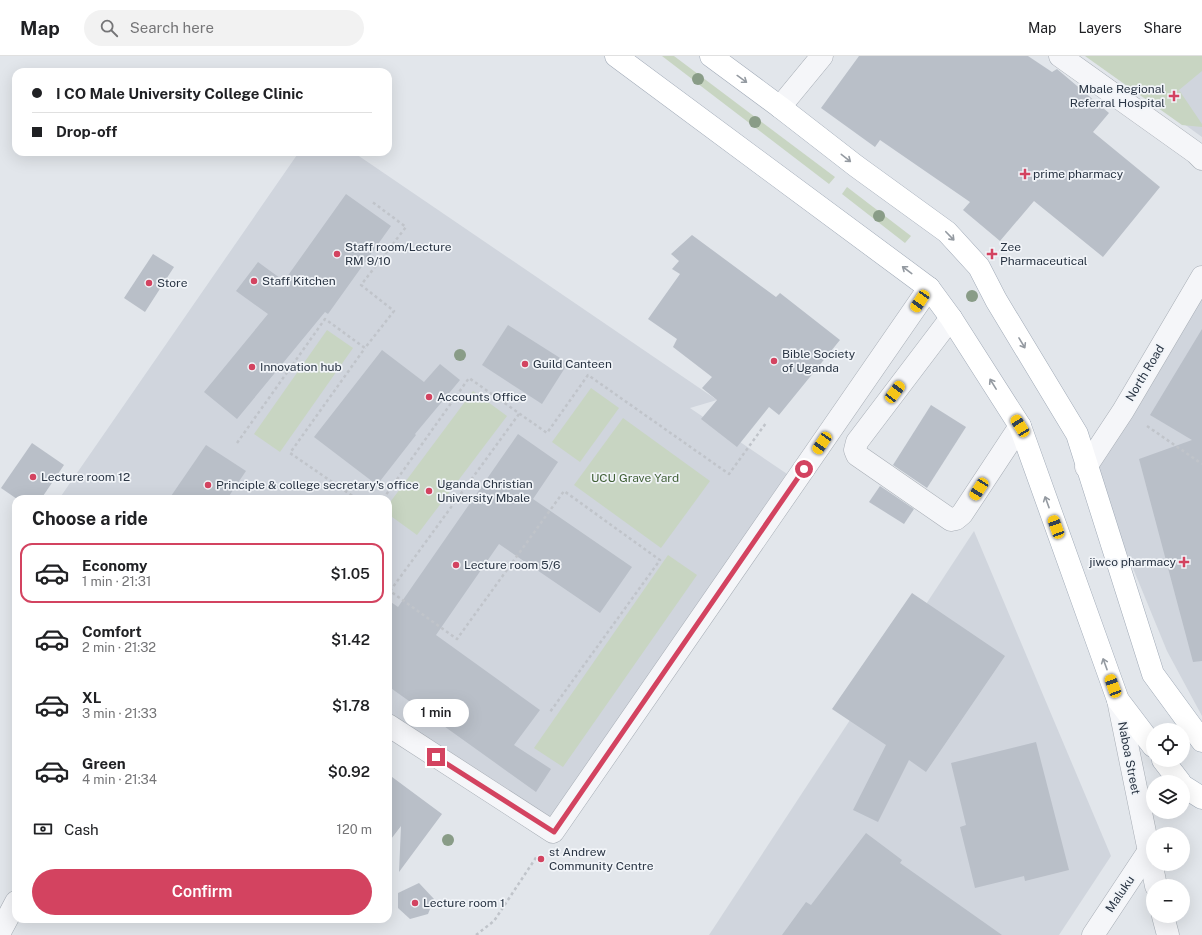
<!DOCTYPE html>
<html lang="en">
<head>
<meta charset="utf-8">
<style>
	:root { --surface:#fff; --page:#f2f2f2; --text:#202124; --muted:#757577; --line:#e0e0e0; --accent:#d34360 }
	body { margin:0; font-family:"Public Sans",sans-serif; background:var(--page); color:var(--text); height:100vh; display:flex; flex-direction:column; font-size:15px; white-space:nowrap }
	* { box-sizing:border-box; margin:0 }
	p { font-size:13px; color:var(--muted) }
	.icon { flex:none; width:22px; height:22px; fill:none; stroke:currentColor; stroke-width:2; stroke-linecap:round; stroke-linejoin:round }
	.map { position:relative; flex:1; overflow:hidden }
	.side { position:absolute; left:12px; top:439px; width:380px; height:428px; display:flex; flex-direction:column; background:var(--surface); border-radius:12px; box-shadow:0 4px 16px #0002 }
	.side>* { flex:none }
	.hud { position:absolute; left:12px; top:12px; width:380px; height:88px; border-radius:12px; box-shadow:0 4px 16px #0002; display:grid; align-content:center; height:88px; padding:0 20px; background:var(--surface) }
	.controls { position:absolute; left:1146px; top:667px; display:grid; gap:8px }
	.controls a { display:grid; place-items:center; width:44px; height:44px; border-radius:50%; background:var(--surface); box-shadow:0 4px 16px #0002; font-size:20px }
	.end { position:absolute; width:18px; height:18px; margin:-9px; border:5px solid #d34360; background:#fff; box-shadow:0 0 0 2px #fff }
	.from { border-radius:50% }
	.bubble { position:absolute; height:28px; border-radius:14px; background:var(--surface); box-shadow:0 4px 16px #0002; font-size:13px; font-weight:600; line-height:28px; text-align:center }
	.car { position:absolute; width:12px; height:24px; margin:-12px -6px; border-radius:5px; box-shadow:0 0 3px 1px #0007; background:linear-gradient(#f5c518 24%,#345 0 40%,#f5c518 0 76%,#345 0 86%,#f5c518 0) }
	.hud b { display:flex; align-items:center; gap:14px; height:38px; font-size:15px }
	.hud b+b { border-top:1px solid var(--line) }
	.hud i { width:10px; height:10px; background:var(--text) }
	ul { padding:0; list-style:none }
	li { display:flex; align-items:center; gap:12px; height:60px; margin:0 8px 6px; padding:0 12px; border:2px solid transparent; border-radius:12px }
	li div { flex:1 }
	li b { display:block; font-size:15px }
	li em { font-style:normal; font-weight:600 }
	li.selected { border-color:var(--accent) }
	li>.icon { width:36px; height:36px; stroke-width:1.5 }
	h2 { padding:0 20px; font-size:18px; line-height:48px }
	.pay { display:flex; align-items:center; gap:10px; height:44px; padding:0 20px; font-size:15px }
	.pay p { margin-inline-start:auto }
	.primary-button { display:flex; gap:8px; margin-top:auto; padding:8px 20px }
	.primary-button a { flex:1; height:46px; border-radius:24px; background:var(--accent); color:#fff; font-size:16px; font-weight:600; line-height:46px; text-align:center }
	header { display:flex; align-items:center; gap:24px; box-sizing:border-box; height:56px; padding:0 20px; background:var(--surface); border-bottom:1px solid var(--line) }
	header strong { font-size:19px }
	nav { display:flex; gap:22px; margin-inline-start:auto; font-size:14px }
	.search { width:280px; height:36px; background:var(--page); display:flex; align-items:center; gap:10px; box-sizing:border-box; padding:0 14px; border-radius:22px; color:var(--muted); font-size:15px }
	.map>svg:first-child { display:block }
	.built { fill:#d0d5dd }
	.green { fill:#c8d5c2 }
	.building { fill:#b9bfc8 }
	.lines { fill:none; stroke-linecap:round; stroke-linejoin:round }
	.minor-casing { stroke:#a7adb5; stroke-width:23 }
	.major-casing { stroke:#a0aab7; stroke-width:23 }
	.path { stroke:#c0c4ca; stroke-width:2.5; stroke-dasharray:3 3; stroke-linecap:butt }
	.minor { stroke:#f5f6f9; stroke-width:22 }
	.major { stroke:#fff; stroke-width:22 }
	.tree { fill:#899c87 }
	.oneway { stroke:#949aa1 }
	.route { stroke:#d34360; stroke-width:5 }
	.poi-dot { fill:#d34360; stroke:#f1f4f8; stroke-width:1.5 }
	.labels { text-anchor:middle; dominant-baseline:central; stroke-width:3.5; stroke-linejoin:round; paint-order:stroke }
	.poi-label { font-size:12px; fill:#293443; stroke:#f1f4f8; text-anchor:start }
	.street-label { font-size:12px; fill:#293443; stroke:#f1f4f8 }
	.park-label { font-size:12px; fill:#406036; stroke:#f1f4f8 }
</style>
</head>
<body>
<header>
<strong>Map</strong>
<div class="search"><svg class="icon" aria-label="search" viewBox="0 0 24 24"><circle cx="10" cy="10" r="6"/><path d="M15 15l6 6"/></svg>Search here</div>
<nav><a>Map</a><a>Layers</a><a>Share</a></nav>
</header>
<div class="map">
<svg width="1202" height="879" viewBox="0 0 1202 879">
	<rect width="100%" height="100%" fill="#e2e6eb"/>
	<g class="built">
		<path d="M1090 0H1202V81Z"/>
		<path d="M299 96H353L717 344 690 352 799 426 551 786 388 675V443H59Z"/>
		<path d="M1202 220V660L1167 595 1089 405Z"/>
		<path d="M974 475 1111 800 1059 879H709Z"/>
	</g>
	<g class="green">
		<path d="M662 0H674L835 121 829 128 693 24 695 20 692 23Z"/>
		<path d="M1085 0H1202V15L1179 34 1202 68V71L1182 69Z"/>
		<path d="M847 131 911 180 905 187 842 138Z"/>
		<path d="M327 274 353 292 280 396 254 378Z"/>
		<path d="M591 332 619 352 580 406 552 386Z"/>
		<path d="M473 335 507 360 417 479 388 458V449Z"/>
		<path d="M623 362 710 425 661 492 574 429Z"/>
		<path d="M668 499 697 519 563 711 534 692Z"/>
	</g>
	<g class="building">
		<path d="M859 0H1028L1052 16 1057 13 1109 57 1093 76 1160 131 1103 201 1034 145 1000 185 963 154 970 146 880 84 875 91 821 52Z"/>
		<path d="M346 138 391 170 328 258 325 256 237 363 204 336 268 258 236 235 258 206 284 225Z"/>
		<path d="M692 179 776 241 780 237 840 284 779 359 769 351 737 391 701 363 717 344 702 332 712 321 673 291 677 283 648 263 680 218 672 213 679 205 671 198Z"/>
		<path d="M153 198 174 211 145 256 124 242Z"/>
		<path d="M508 269 568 307 542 348 482 309Z"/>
		<path d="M1202 273V605L1193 606 1139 403 1192 384 1150 359Z"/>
		<path d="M382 294 424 326 440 308 460 324 415 378 416 379 377 429 314 381Z"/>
		<path d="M931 349 966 371 927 432 893 409Z"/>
		<path d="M518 378 558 406 533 443 632 511 600 557 499 488 436 579 540 654 514 689 551 713 536 736 388 630V544L398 551Z"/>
		<path d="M32 387 64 409 41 443H17L1 432Z"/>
		<path d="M206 389 246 415 227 443H169Z"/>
		<path d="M880 430 914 453 904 468 869 446Z"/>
		<path d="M912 537 1005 600 926 716 909 704 878 766 853 754 886 689 832 653Z"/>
		<path d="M1036 686 1069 814 1025 825 1024 820 975 832 960 771 966 769 951 707Z"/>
		<path d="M388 718 442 758 399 816 401 770 388 787Z"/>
		<path d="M866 777 902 804 900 807 1002 879H782L806 846 811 849Z"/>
		<path d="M419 827 434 843 428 858 410 863 398 852V837Z"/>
	</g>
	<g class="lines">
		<g class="minor-casing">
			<g id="minor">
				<path d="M1060 0 1196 97 1202 103"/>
				<path d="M780 51 822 0"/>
				<path d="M951 262 857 386 855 394 857 399 951 464 956 463 962 458 1020 370"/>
				<path d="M1086 411 1123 355 1202 221"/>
				<path d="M1118 644 1156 830"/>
				<path d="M388 669 553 776 929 232"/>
				<path d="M1163 860 1168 879"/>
				<path d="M0 876 16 846"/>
				<path d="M1093 879 1148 796"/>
			</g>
		</g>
		<g class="major-casing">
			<g id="major">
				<path d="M616 0 929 232 951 262 1020 370 1118 644 1153 690"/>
				<path d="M711 0 780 51 856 110 947 176 979 211 996 244 1077 378 1153 618 1202 685"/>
				<path d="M1163 704 1180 726"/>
				<path d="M1183 730 1202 742"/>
			</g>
		</g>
		<g class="path">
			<path d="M519 358 390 535 457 583 564 435 660 504 550 656"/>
			<path d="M1147 370 1202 408"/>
			<path d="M237 387 325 263 365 292 394 255 361 229 406 171 371 145"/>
			<path d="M357 443 290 397 365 292"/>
			<path d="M383 443 469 322 547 377 588 319 729 418 766 367"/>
			<path d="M476 879 494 865 537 800"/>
		</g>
		<use href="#minor" class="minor"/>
		<use href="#major" class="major"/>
	</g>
	<g class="tree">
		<circle cx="698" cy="23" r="6"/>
		<circle cx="755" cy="66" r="6"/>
		<circle cx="879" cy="160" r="6"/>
		<circle cx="972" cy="240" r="6"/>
		<circle cx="460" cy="299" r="6"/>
		<circle cx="448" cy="784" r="6"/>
	</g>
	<defs><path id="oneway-shaft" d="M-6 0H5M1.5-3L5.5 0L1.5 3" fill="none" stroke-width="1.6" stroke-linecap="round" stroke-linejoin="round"/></defs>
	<g class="oneway">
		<use href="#oneway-shaft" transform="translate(742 23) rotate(36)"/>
		<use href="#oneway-shaft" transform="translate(846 102) rotate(38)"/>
		<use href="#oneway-shaft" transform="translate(950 180) rotate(46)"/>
		<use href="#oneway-shaft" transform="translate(907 214) rotate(-143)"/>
		<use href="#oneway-shaft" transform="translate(1022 287) rotate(59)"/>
		<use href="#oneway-shaft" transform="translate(993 328) rotate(-122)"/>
		<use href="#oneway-shaft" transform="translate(1047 446) rotate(-110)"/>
		<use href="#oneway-shaft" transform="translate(1105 608) rotate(-110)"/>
	</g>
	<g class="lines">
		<path class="route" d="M436 701 554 776 804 413"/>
	</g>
	<g class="poi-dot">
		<path d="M1172 34h4v4h4v4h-4v4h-4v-4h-4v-4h4z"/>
		<path d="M1023 112h4v4h4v4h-4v4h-4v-4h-4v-4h4z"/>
		<circle cx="337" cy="198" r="4"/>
		<path d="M990 192h4v4h4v4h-4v4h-4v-4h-4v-4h4z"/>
		<circle cx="254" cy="225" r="4"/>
		<circle cx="149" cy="227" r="4"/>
		<circle cx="774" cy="305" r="4"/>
		<circle cx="525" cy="308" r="4"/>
		<circle cx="252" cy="311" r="4"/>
		<circle cx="429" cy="341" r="4"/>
		<circle cx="33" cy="421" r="4"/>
		<circle cx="208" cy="429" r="4"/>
		<circle cx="429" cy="435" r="4"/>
		<path d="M1182 500h4v4h4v4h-4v4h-4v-4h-4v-4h4z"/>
		<circle cx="456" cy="509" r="4"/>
		<circle cx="541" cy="803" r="4"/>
		<circle cx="415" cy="847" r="4"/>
	</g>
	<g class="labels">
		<g class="poi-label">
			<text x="1165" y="33" text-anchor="end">Mbale Regional<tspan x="1165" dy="14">Referral Hospital</tspan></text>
			<text x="1033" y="118">prime pharmacy</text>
			<text x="345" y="191">Staff room/Lecture<tspan x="345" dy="14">RM 9/10</tspan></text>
			<text x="1000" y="191">Zee<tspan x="1000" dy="14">Pharmaceutical</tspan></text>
			<text x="262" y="225">Staff Kitchen</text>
			<text x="157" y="227">Store</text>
			<text x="782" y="298">Bible Society<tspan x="782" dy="14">of Uganda</tspan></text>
			<text x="533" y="308">Guild Canteen</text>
			<text x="260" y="311">Innovation hub</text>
			<text x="437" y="341">Accounts Office</text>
			<text x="41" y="421">Lecture room 12</text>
			<text x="437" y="428">Uganda Christian<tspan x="437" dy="14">University Mbale</tspan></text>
			<text x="216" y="429">Principle &amp; college secretary's office</text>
			<text x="1176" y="506" text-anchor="end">jiwco pharmacy</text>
			<text x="464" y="509">Lecture room 5/6</text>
			<text x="549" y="796">st Andrew<tspan x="549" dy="14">Community Centre</tspan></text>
			<text x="423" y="847">Lecture room 1</text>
		</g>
		<g class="street-label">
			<text transform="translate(1145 317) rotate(-59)">North Road</text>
			<text transform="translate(1129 702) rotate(79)">Naboa Street</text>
			<text transform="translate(1120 838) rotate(-56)">Maluku</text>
		</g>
		<g class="park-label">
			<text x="635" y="422">UCU Grave Yard</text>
		</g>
	</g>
</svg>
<div class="controls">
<a><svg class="icon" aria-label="locate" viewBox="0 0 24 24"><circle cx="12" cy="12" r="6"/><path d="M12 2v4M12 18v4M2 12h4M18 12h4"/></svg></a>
<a><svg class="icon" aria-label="layers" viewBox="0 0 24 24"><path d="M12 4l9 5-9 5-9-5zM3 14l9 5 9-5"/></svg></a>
<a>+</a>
<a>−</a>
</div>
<i class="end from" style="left:804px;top:413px"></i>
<i class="end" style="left:436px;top:701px"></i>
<div class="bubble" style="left:403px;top:643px;width:66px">1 min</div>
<i class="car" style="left:920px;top:245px;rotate:214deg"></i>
<i class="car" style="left:895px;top:336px;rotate:37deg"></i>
<i class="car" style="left:1020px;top:370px;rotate:328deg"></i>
<i class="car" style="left:822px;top:387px;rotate:214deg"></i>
<i class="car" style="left:979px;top:433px;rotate:213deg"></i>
<i class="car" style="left:1056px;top:471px;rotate:340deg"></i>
<i class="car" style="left:1113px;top:630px;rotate:340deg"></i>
<div class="hud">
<b><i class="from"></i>I CO Male University College Clinic</b>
<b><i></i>Drop-off</b>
</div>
<section class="side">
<h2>Choose a ride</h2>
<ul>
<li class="selected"><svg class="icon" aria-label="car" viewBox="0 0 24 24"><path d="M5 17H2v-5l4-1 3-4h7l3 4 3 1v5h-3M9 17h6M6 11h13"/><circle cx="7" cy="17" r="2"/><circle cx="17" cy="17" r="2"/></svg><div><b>Economy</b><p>1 min · 21:31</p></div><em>$1.05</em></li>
<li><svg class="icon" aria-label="car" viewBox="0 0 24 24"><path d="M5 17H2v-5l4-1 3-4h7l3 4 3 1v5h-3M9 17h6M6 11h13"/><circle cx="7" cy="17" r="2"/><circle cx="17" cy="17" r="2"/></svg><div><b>Comfort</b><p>2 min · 21:32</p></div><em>$1.42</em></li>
<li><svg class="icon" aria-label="car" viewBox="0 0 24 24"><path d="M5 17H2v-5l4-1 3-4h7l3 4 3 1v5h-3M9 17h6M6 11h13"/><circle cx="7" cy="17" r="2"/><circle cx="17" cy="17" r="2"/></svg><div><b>XL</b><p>3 min · 21:33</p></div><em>$1.78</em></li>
<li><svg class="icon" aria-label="car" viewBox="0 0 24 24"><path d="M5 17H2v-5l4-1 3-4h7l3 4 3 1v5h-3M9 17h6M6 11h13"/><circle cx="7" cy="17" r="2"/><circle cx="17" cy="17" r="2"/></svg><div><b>Green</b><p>4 min · 21:34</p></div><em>$0.92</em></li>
</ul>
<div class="pay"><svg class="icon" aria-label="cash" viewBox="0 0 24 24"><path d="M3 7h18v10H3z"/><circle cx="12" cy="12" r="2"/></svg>Cash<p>120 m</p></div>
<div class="primary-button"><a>Confirm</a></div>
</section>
</div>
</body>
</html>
